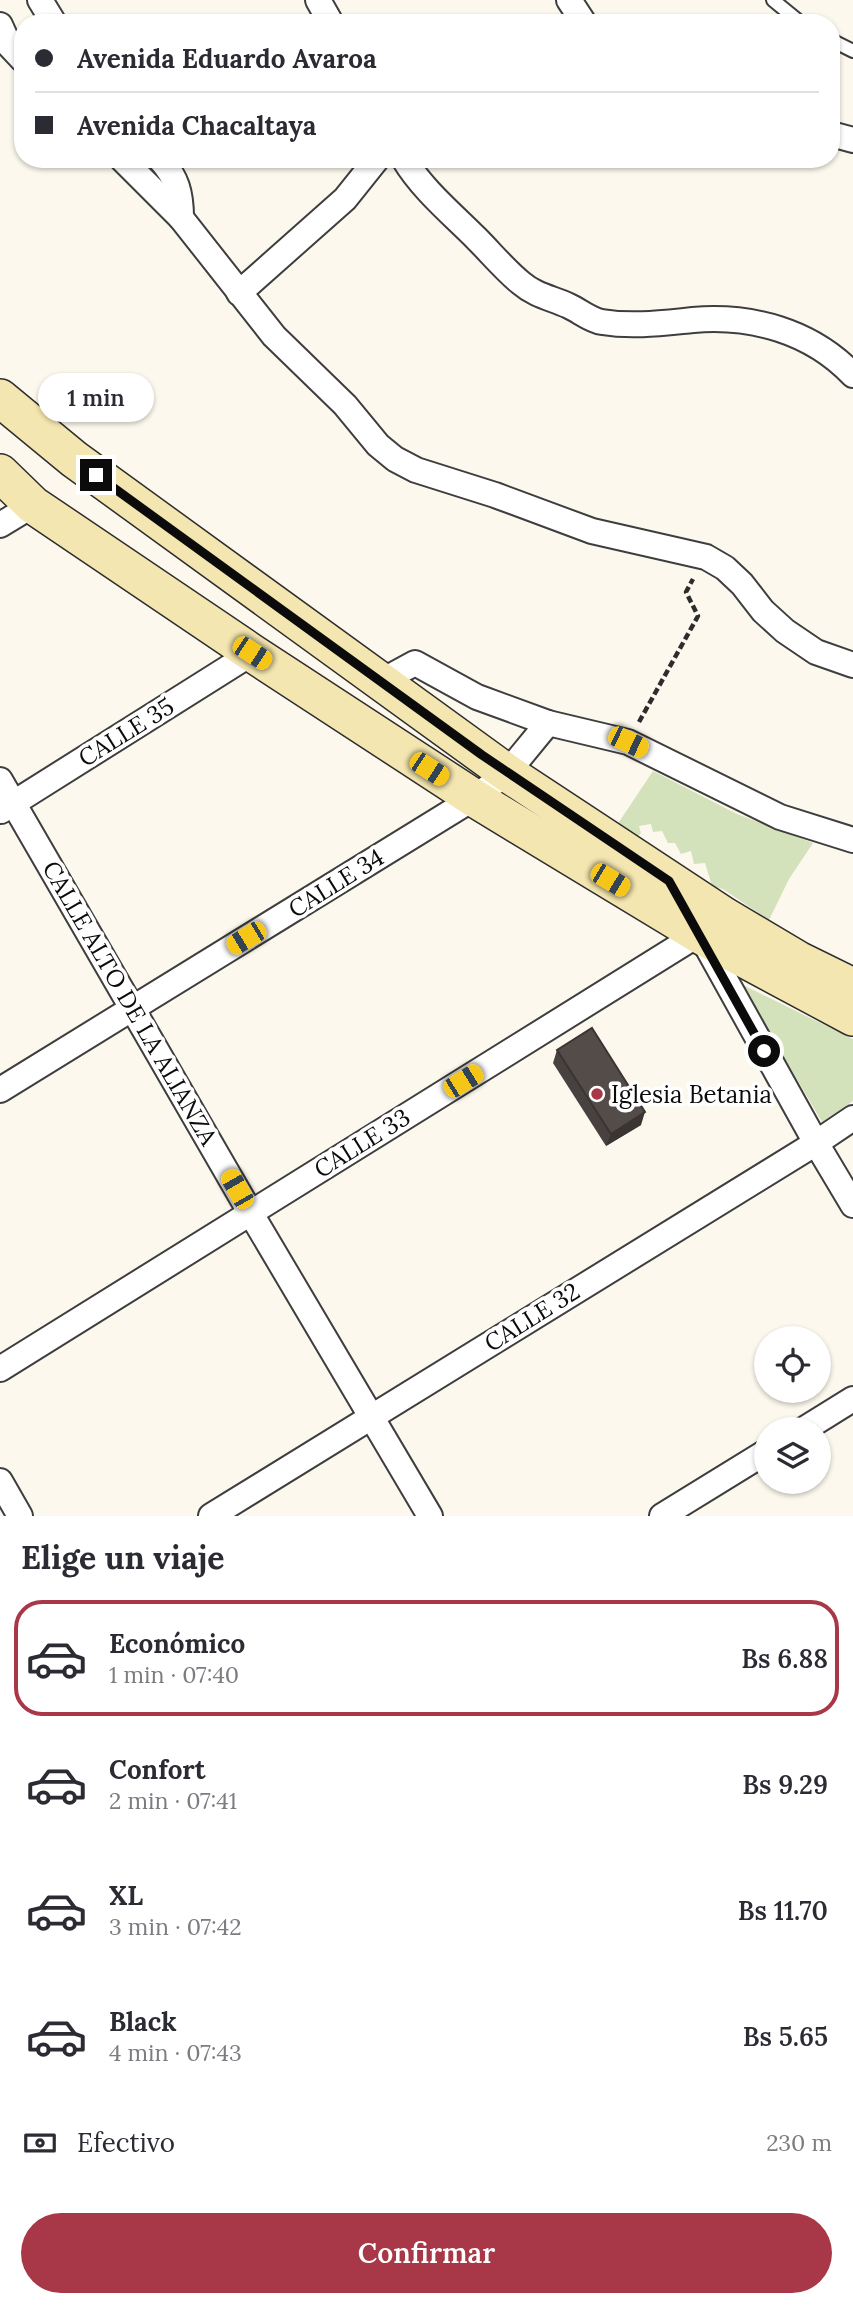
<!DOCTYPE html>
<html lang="es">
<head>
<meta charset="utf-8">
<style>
	:root { --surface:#fff; --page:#f2f2f3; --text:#2b2b33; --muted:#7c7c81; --line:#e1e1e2; --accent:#a83747 }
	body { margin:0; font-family:Lora,serif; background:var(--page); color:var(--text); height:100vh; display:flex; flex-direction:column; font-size:26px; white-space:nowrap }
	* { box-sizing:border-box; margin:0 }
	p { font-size:23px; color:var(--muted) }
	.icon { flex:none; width:38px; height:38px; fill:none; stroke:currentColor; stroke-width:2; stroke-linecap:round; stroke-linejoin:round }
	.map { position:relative; height:1516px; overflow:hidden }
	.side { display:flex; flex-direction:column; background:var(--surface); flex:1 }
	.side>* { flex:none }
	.banner { position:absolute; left:14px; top:14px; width:826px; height:154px; border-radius:28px; box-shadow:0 2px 5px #0004; display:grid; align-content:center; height:154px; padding:0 21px; background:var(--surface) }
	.controls { position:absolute; left:754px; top:1326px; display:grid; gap:14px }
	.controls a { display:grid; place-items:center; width:77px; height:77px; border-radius:50%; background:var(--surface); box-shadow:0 2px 5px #0004; font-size:35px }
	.end { position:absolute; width:32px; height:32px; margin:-16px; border:9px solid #0b0b0b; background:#fff; box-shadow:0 0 0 4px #fff }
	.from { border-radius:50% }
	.bubble { position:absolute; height:49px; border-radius:24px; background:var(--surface); box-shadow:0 2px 5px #0004; font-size:23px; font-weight:600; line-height:49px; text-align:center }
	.car { position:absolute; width:21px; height:42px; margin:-21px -10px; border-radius:9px; box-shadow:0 0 5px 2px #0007; background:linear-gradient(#f5c518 24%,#345 0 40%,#f5c518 0 76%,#345 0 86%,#f5c518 0) }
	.banner b { display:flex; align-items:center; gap:24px; height:66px; font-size:26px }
	.banner b+b { border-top:2px solid var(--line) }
	.banner i { width:18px; height:18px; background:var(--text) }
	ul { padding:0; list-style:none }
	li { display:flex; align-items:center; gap:21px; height:116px; margin:0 14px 10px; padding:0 7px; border:4px solid transparent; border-radius:28px }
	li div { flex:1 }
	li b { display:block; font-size:26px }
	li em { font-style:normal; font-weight:600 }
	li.on { border-color:var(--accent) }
	li>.icon { width:63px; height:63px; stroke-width:1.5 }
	h2 { padding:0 21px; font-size:32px; line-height:84px }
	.pay { display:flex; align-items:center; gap:18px; height:77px; padding:0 21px; font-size:26px }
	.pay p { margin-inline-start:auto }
	.cta { display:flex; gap:14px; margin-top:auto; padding:14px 21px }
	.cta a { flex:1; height:80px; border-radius:42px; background:var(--accent); color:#fff; font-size:28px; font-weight:600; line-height:80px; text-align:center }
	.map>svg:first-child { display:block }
	.green { fill:#d3e2bb }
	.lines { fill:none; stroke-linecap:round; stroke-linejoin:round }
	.lane-casing { stroke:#3e3e3e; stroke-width:16 }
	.street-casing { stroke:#3e3e3e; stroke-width:28 }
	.secondary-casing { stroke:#2d2d2d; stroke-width:40 }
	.path { stroke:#2d2d2d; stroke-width:4.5; stroke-dasharray:7 3.5; stroke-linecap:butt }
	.lane { stroke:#fff; stroke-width:12 }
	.street { stroke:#fff; stroke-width:24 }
	.secondary { stroke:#f4e6b0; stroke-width:37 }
	.wall { fill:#47413f }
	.shaded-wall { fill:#3a3533 }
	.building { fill:#534c49; stroke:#3a3533; stroke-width:2 }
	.route { stroke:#0b0b0b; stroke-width:9 }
	.poi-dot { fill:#a83747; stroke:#fff; stroke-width:2.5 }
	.labels { text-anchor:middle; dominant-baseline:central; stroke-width:7; stroke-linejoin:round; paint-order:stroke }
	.street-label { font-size:24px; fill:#0b0b0b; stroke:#fff }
	.poi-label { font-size:24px; fill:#0b0b0b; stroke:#fff; text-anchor:start }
</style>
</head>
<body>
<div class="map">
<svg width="853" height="1516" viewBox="0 0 853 1516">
	<rect width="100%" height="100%" fill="#fcf8ed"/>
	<g class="green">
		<path d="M653 771 737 814 813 843 789 879 769 920 723 889 712 886 705 863 694 864 691 851 681 854 675 843H668L662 831 653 832 651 824 639 826 641 833 636 838 617 825Z"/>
		<path d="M741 984 853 1039V1101L822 1122Z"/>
	</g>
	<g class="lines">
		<g class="lane-casing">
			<g id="lane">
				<path d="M773 0 801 23"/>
				<path d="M831 40 853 51"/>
			</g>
		</g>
		<g class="street-casing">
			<g id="street">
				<path d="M40 0 54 23"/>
				<path d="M318 0 331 23"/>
				<path d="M569 0 584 23"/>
				<path d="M0 25 9 45 23 60"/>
				<path d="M831 134 853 140"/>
				<path d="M122 159 181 218 274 336 345 405 378 445 395 459 416 470 495 495 592 531 706 557 725 568 742 584 763 611 785 631 816 652 853 665"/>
				<path d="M160 159C177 178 181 193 181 218"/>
				<path d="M404 159C422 189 451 213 476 238 491 253 505 270 521 283 536 296 552 298 569 306 580 311 590 320 602 322 633 327 662 323 693 320 752 315 811 331 853 375"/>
				<path d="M239 293 345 199 377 159"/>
				<path d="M0 525 33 505"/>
				<path d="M382 681 415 663 477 697 548 723 628 742 780 817 853 840"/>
				<path d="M0 780 250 1212 430 1516"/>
				<path d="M1 811 252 653"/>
				<path d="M702 938 816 1143 853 1205"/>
				<path d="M0 1090 474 798 507 773 548 723"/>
				<path d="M0 1369 710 927"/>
				<path d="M803 1430 853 1399"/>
				<path d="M0 1481 20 1516"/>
				<path d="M211 1516 816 1143 853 1118"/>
				<path d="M662 1516 766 1452"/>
			</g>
		</g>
		<g class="secondary-casing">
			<g id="secondary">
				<path d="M0 398 74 459 507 773 724 916 798 960 853 987"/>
				<path d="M0 473 33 505 252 653 474 798 700 935 853 1017"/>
			</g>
		</g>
		<path class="path" d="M639 722 698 616 686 592 693 579"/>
		<use href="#lane" class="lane"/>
		<use href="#street" class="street"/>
		<use href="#secondary" class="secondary"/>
	</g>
	<path class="wall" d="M557 1050 641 1125 606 1146 553 1063Z"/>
	<path class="shaded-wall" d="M645 1112 641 1125 606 1146 611 1134Z"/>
	<path class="building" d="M592 1028 645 1112 611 1134 557 1050Z"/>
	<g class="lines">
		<path class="route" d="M96 475 482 755 669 881 764 1051"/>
	</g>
	<circle class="poi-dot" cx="597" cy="1094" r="7"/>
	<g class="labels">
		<g class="street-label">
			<text transform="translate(126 732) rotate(-32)">CALLE 35</text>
			<text transform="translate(336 883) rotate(-32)">CALLE 34</text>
			<text transform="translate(130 1003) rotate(60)">CALLE ALTO DE LA ALIANZA</text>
			<text transform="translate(362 1143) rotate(-32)">CALLE 33</text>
			<text transform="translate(532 1317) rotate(-32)">CALLE 32</text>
		</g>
		<g class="poi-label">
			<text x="611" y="1094">Iglesia Betania</text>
		</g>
	</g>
</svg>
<div class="controls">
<a><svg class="icon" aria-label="locate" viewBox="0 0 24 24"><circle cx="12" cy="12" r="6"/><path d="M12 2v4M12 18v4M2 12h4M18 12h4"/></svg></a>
<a><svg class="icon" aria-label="layers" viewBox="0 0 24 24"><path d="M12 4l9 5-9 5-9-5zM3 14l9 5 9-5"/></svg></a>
</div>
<i class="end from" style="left:764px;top:1051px"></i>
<i class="end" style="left:96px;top:475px"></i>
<div class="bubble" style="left:38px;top:373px;width:116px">1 min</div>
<i class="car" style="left:252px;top:653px;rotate:123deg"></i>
<i class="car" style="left:628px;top:742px;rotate:116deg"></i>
<i class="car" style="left:429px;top:769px;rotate:123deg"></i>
<i class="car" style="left:610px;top:880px;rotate:121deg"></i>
<i class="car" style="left:246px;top:938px;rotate:239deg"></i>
<i class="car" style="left:463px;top:1081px;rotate:58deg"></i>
<i class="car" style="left:237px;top:1189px;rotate:330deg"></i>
<div class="banner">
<b><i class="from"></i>Avenida Eduardo Avaroa</b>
<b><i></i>Avenida Chacaltaya</b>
</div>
</div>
<section class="side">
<h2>Elige un viaje</h2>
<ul>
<li class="on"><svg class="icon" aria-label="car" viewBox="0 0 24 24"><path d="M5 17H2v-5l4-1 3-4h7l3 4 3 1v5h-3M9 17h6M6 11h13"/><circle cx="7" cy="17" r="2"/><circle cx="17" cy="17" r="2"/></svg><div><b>Económico</b><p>1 min · 07:40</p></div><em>Bs 6.88</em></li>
<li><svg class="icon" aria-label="car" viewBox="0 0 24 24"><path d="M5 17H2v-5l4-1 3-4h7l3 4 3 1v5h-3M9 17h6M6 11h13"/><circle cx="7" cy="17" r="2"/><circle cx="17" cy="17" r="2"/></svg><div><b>Confort</b><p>2 min · 07:41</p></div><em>Bs 9.29</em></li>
<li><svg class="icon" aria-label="car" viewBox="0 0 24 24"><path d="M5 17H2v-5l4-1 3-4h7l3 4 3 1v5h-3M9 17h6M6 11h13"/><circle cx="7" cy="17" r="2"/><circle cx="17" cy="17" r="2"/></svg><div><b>XL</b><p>3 min · 07:42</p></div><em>Bs 11.70</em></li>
<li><svg class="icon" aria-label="car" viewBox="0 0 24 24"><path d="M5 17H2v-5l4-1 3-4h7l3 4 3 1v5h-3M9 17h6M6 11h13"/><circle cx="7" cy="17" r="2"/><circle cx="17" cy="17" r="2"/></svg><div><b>Black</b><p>4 min · 07:43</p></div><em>Bs 5.65</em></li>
</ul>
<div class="pay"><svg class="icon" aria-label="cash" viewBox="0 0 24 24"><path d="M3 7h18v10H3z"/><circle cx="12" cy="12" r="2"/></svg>Efectivo<p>230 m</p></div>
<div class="cta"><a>Confirmar</a></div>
</section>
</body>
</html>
